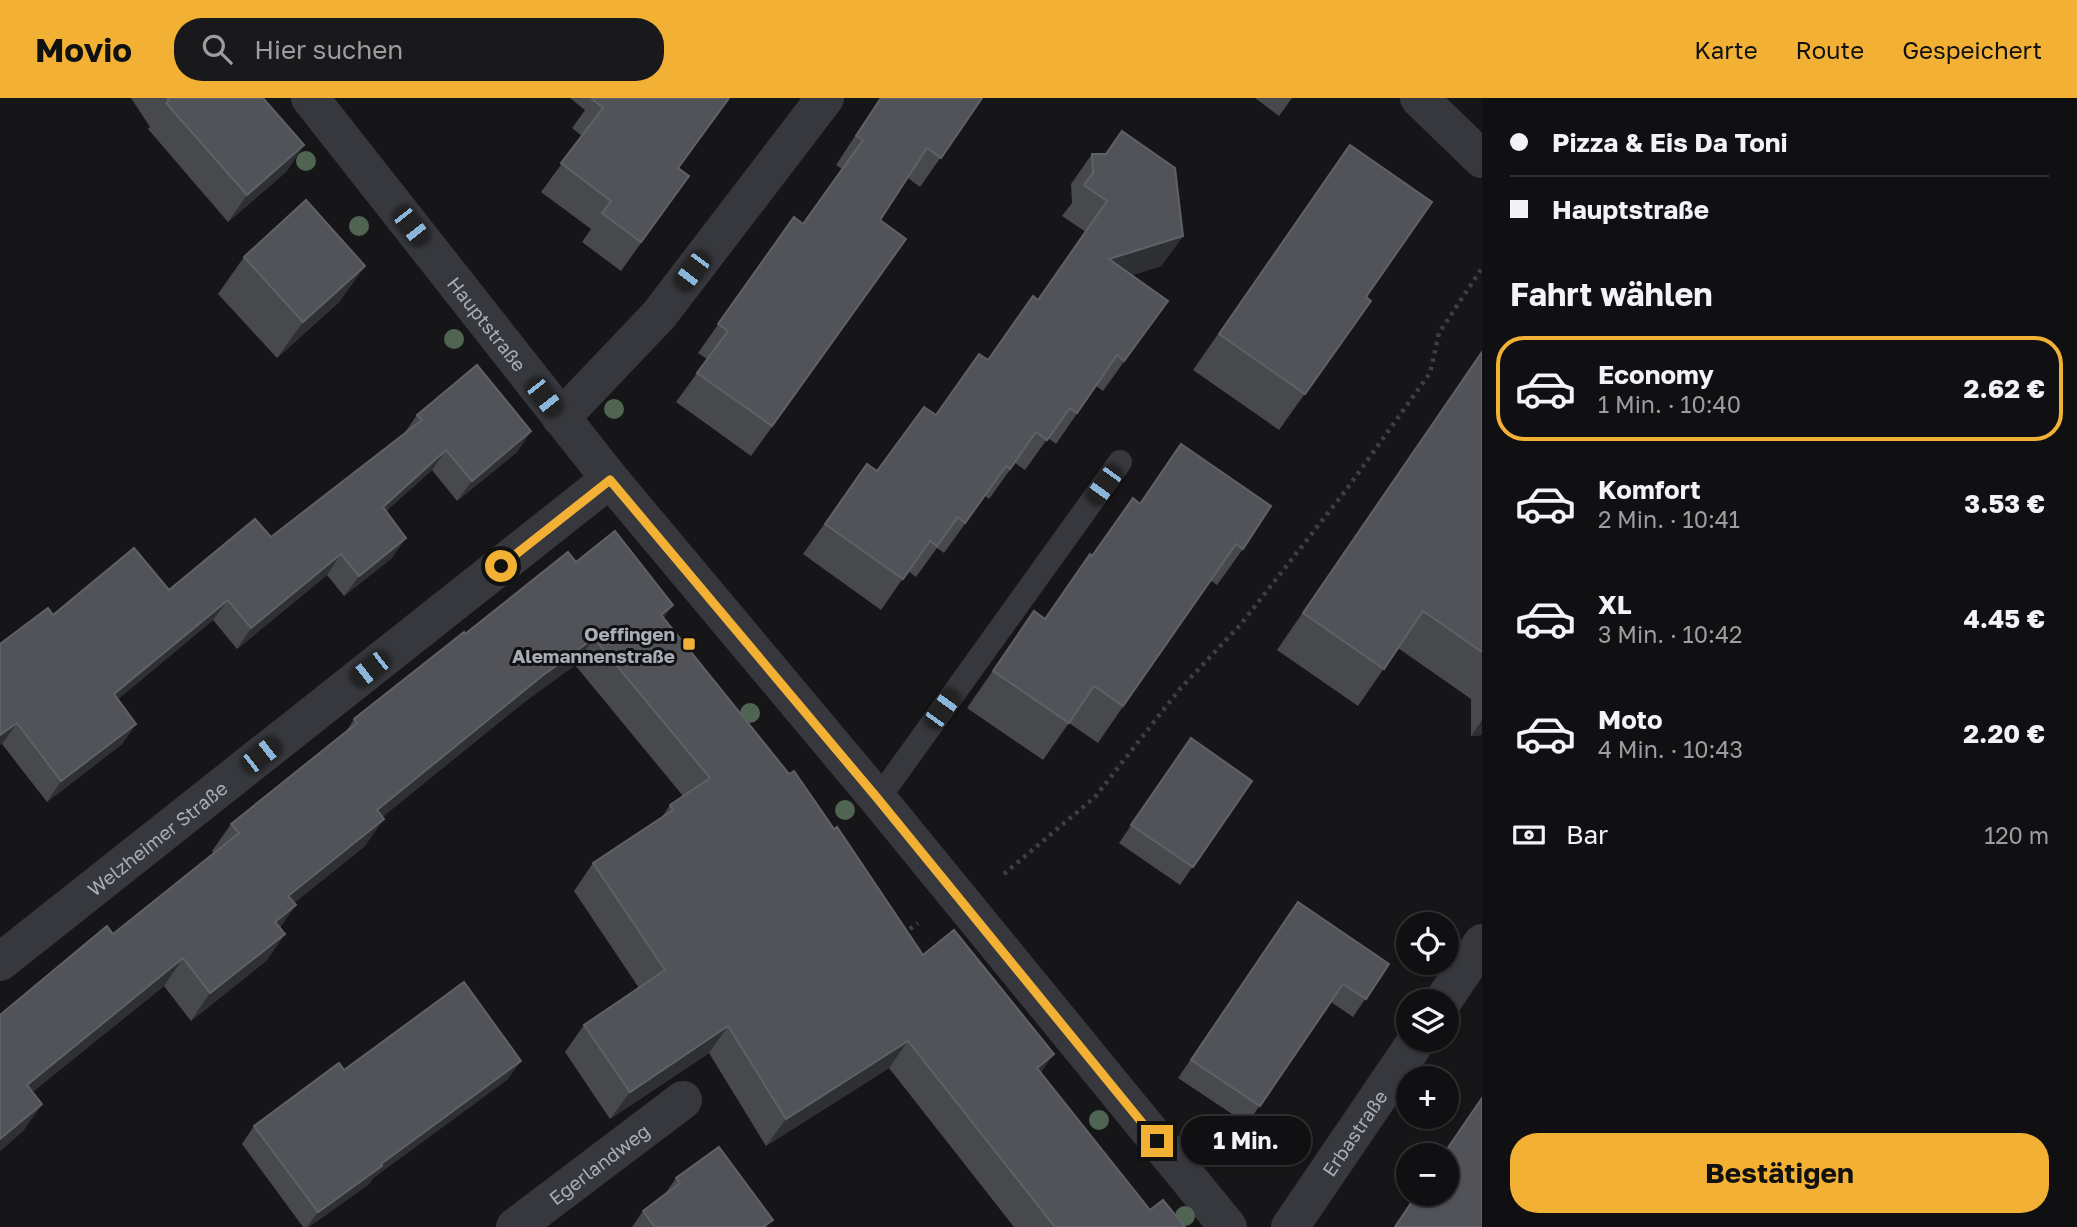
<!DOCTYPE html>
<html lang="de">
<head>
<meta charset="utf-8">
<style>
	:root { --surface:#101012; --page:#19191b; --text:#f1f3f6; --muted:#9c9d9f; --line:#303032; --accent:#f2b134 }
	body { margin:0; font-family:"Golos Text",sans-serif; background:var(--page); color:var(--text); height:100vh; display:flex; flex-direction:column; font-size:26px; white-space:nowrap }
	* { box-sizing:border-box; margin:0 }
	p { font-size:23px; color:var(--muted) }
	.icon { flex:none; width:38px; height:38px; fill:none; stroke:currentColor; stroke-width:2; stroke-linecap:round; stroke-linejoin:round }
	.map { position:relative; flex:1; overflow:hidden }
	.details { display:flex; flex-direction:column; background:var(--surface); width:595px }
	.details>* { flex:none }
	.guide { display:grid; align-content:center; height:154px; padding:0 28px; background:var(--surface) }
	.fabs { position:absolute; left:1396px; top:814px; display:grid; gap:14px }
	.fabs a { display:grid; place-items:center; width:63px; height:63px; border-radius:50%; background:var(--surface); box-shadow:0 2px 5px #0004,0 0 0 2px var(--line); font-size:35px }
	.end { position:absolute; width:32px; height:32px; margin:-16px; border:9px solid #f2b134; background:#111; box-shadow:0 0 0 4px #111 }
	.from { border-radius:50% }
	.bubble { position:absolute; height:49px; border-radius:24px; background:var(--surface); box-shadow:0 2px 5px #0004,0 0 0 2px var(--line); font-size:23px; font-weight:700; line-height:49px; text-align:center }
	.car { position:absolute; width:21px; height:42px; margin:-21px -10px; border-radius:9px; box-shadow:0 0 5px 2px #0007; background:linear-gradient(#222 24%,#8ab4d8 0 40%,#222 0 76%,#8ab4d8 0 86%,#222 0) }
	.guide b { display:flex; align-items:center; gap:24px; height:66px; font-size:26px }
	.guide b+b { border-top:2px solid var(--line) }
	.guide i { width:18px; height:18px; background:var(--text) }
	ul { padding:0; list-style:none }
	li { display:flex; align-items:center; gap:21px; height:105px; margin:0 14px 10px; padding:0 14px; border:4px solid transparent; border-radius:28px }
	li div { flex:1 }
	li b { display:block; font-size:26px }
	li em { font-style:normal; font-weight:700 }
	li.on { border-color:var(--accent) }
	li>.icon { width:63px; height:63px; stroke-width:1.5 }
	h2 { padding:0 28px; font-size:32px; line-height:84px }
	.pay { display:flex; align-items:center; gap:18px; height:77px; padding:0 28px; font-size:26px }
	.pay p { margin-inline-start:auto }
	.action { display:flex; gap:14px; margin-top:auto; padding:14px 28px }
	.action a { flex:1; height:80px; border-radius:28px; background:var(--accent); color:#111; font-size:28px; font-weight:700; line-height:80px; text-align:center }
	header { display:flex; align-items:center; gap:42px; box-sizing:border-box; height:98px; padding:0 35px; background:var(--accent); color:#111 }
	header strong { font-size:33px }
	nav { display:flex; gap:38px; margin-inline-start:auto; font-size:24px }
	.search { width:490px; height:63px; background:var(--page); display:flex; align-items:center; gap:18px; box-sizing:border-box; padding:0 24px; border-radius:28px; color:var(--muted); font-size:26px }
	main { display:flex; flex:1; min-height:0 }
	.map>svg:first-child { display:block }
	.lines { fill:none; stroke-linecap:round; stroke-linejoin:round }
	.path { stroke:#3d3f44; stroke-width:4.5; stroke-dasharray:3.5 5; stroke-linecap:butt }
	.service { stroke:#37383d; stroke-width:24 }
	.minor { stroke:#37383d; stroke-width:38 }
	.tertiary { stroke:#37383d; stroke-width:38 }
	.tree { fill:#506452 }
	.wall { fill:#47494d }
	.shaded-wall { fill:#2f3033 }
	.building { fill:#525359; stroke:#5f6168; stroke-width:2 }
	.route { stroke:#f2b134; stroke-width:9 }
	.poi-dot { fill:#f2b134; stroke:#111113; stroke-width:2.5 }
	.labels { text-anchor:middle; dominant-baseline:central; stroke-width:6; stroke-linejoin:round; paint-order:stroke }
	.street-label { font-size:19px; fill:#a8adb8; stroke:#111113 }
	.poi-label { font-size:19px; font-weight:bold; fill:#a8adb8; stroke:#111113; text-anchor:end }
</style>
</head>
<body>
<header>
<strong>Movio</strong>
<div class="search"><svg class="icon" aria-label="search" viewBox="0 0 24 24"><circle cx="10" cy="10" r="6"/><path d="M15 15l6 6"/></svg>Hier suchen</div>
<nav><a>Karte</a><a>Route</a><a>Gespeichert</a></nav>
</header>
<main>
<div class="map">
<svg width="1482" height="1129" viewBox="0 0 1482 1129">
	<rect width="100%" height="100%" fill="#161618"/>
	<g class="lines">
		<g class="path">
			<path d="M1004 776 1095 699 1179 592 1241 526 1346 392 1430 275 1439 235 1482 170"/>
			<path d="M903 836 918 825"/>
		</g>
		<path class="service" d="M878 701 1120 364"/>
		<g class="minor">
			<path d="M1419 0 1482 61"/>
			<path d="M561 320 659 217 825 0"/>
			<path id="s1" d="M0 864 610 381"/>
			<path d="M1443 903 1482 845"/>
			<path id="s2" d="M515 1129 683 1002"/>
			<path id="s3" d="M1290 1129 1417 942"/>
		</g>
		<path class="tertiary" id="s4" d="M310 0 610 381 878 701 1228 1129"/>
	</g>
	<g class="tree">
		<circle cx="306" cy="63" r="10"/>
		<circle cx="359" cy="128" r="10"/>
		<circle cx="454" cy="241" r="10"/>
		<circle cx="614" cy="311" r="10"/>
		<circle cx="750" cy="615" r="10"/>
		<circle cx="845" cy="712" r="10"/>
		<circle cx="1099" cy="1022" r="10"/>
		<circle cx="1185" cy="1118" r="10"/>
	</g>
	<g class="wall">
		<path d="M131 0H263L304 47 286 74 228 124 148 31 150 29Z"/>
		<path d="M570 0H730L679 70 689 78 621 173 582 144 591 131 541 94 582 38 572 30 585 12Z"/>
		<path d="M880 0H982L920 89 908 80 880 122 886 170 751 358 676 304 707 261 698 255 794 119 803 126 842 71 836 67Z"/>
		<path d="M1255 0H1292L1279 18Z"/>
		<path d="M1350 47 1366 199 1371 203 1279 332 1193 272Z"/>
		<path d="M1092 56 1183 138 1161 168 1132 177 1146 233 1103 293 1096 288 1056 346 1048 340 1025 372 1015 365 989 401 985 398 944 455 937 450 916 479 908 473 881 512 803 456 867 366 877 373 936 317 988 262 1038 202 1086 134 1062 118 1072 105 1071 86Z"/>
		<path d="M244 159 365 168 339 204 277 260 218 196Z"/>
		<path d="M1482 254V637L1471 638V601L1398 550 1358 608 1277 552Z"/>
		<path d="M417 317 531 333 517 354 457 403 432 372 386 413 392 460 344 498 327 477 237 551 213 522 118 601 136 626 122 646 47 704 2 646 53 517 169 492 271 439 403 337Z"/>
		<path d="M1181 346 1243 451 1217 487 1210 482 1098 645 1069 625 1043 662 967 610 1034 513 1045 521 1092 458 1140 405Z"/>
		<path d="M576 464 664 520 789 676 834 731 923 857 1041 975 1150 1112 1185 1129H1014L889 970 766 1048 709 955 610 1021 565 954 584 927 639 890 574 793 593 765 662 719 670 707 683 698 575 567 523 605 382 719 365 748 294 805 280 830 285 836 266 863 191 923 164 888 32 994 42 1006 23 1033 0 1053V917L113 836 214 755 212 753 231 726 346 634 354 621 465 536Z"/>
		<path d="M1191 640 1252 683 1180 787 1119 745Z"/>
		<path d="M1298 804 1389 866 1353 919 1331 904 1247 1026 1178 980Z"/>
		<path d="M344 972 508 981 373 1080 369 1086 309 1129H303L242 1046 254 1028Z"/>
		<path d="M1482 999V1129H1394L1417 1096H1447V1057H1443Z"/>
		<path d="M676 1080 768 1129H632L643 1113 665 1096Z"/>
	</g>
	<g class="shaded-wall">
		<path d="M729 0H730L658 98 678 70Z"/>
		<path d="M304 47 286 74 228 124 247 97Z"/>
		<path d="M1183 138 1161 168 1088 192 1109 161Z"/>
		<path d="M365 168 339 204 277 260 303 224Z"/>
		<path d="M531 333 517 354 457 403 472 383Z"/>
		<path d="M446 352 432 372 368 429 383 409Z"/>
		<path d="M406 440 392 460 344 498 359 478Z"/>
		<path d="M341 456 327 477 237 551 251 530Z"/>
		<path d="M228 502 213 522 99 617 114 596Z"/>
		<path d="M673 507 654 534 661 517Z"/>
		<path d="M594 540 575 567 523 605 358 739 377 712 542 578Z"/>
		<path d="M1482 622V637L1471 638Z"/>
		<path d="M17 625 2 646 0 647V637Z"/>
		<path d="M136 626 122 646 47 704 61 683Z"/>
		<path d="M384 721 365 748 269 825 288 798Z"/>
		<path d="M296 807 277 834 275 824Z"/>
		<path d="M285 836 266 863 191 923 210 895Z"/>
		<path d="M183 860 164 888 8 1014 27 987Z"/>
		<path d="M728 928 709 955 610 1021 630 994Z"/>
		<path d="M908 943 889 970 766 1048 786 1021Z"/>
		<path d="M1054 956 1035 983 1037 970Z"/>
		<path d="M521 963 508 981 373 1080 369 1086 309 1129H307L318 1114 381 1066Z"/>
		<path d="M42 1006 23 1033 0 1053V1041Z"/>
	</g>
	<g class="building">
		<path d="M167 0H263L304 47 247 97 166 5 169 3Z"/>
		<path d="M593 0H729L678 70 689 78 641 144 602 115 611 103 561 65 603 10 592 1Z"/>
		<path d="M881 0H982L941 60 927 50 880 122 906 141 772 328 697 275 728 233 718 226 794 119 803 126 863 42 856 38Z"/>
		<path d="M1122 33 1175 70 1183 138 1109 161 1168 203 1124 263 1117 257 1077 315 1070 310 1047 342 1036 334 1010 371 1006 368 965 425 958 419 937 448 930 443 903 481 825 426 867 366 877 373 924 309 936 317 979 256 988 262 1033 198 1038 202 1107 103 1084 87 1093 75 1092 56H1106Z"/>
		<path d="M1350 47 1432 104 1366 199 1371 203 1305 296 1219 236Z"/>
		<path d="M306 102 365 168 303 224 244 159Z"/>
		<path d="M1482 254V554L1423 513 1384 571 1303 515Z"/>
		<path d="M477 267 531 333 472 383 446 352 383 409 406 440 359 478 341 456 251 530 228 502 114 596 136 626 61 683 17 625 0 637V546L48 510 53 517 134 450 169 492 255 421 271 439 422 322 417 317Z"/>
		<path d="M1181 346 1271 408 1243 451 1236 446 1123 608 1094 588 1069 625 993 573 1034 513 1045 521 1090 456 1092 458 1133 400 1140 406Z"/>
		<path d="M615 433 673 507 661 517 789 676 794 673 834 731 837 729 923 857 954 832 1054 956 1037 970 1150 1112 1163 1102 1185 1129H1055L908 943 786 1021 728 928 630 994 584 927 665 872 593 765 673 712 670 707 710 680 594 540 542 578 377 712 384 721 288 798 296 807 275 824 285 836 210 895 183 860 27 987 42 1006 0 1041V917L107 828 113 836 239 735 231 726 357 625 354 621 464 534 465 536 568 454 576 464Z"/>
		<path d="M1191 640 1252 683 1193 769 1131 727Z"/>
		<path d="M1298 804 1389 866 1366 901 1343 886 1260 1008 1191 962Z"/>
		<path d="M464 884 521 963 381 1066 382 1068 318 1114 254 1028 339 965 344 972Z"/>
		<path d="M1482 1000V1129H1395L1417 1096H1447V1057H1443Z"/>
		<path d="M719 1049 773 1122 763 1129H655L643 1113 680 1085 676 1080Z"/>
	</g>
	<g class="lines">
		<path class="route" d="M501 468 610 382 878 701 1157 1043"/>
	</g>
	<rect class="poi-dot" x="682" y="539" width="14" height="14" rx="3.5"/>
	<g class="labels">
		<g class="street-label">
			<text stroke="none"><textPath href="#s4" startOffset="287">Hauptstraße</textPath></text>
			<text stroke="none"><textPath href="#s1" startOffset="200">Welzheimer Straße</textPath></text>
			<text stroke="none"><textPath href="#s3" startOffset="114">Erbastraße</textPath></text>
			<text stroke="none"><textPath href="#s2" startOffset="105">Egerlandweg</textPath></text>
		</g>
		<g class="poi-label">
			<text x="675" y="535">Oeffingen<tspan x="675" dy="22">Alemannenstraße</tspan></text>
		</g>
	</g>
</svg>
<div class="fabs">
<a><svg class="icon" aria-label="locate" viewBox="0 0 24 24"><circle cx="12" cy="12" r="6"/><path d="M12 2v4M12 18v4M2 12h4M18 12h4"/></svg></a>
<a><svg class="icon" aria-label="layers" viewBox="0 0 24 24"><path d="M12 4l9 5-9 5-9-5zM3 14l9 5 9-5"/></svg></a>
<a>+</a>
<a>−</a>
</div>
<i class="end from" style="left:501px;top:468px"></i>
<i class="end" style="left:1157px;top:1043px"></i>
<div class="bubble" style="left:1181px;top:1018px;width:130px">1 Min.</div>
<i class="car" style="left:411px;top:128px;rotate:142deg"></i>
<i class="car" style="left:692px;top:173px;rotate:217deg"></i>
<i class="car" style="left:544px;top:299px;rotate:142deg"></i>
<i class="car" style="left:1104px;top:387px;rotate:216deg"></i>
<i class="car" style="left:370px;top:571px;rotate:232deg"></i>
<i class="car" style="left:942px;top:611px;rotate:36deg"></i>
<i class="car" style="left:261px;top:657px;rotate:52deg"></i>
</div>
<section class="details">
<div class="guide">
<b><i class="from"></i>Pizza &amp; Eis Da Toni</b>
<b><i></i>Hauptstraße</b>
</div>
<h2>Fahrt wählen</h2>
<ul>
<li class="on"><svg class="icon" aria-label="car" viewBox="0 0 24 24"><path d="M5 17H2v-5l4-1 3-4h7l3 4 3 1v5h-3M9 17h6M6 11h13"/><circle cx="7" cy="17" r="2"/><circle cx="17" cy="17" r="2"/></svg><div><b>Economy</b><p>1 Min. · 10:40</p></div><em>2.62 €</em></li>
<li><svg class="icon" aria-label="car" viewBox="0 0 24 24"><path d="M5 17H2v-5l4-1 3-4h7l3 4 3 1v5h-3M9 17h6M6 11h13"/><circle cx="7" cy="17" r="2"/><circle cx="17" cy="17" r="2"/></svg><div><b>Komfort</b><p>2 Min. · 10:41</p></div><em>3.53 €</em></li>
<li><svg class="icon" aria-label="car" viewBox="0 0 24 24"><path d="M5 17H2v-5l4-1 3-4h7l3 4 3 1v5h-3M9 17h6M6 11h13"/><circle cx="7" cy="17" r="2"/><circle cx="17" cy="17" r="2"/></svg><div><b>XL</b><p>3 Min. · 10:42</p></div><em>4.45 €</em></li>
<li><svg class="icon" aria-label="car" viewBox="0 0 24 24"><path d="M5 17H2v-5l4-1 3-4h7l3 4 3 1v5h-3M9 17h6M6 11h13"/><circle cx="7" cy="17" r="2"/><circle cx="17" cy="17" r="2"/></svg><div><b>Moto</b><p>4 Min. · 10:43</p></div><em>2.20 €</em></li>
</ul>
<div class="pay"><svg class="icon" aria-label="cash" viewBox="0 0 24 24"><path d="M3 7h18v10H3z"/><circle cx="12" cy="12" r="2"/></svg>Bar<p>120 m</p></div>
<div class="action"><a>Bestätigen</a></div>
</section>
</main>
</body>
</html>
